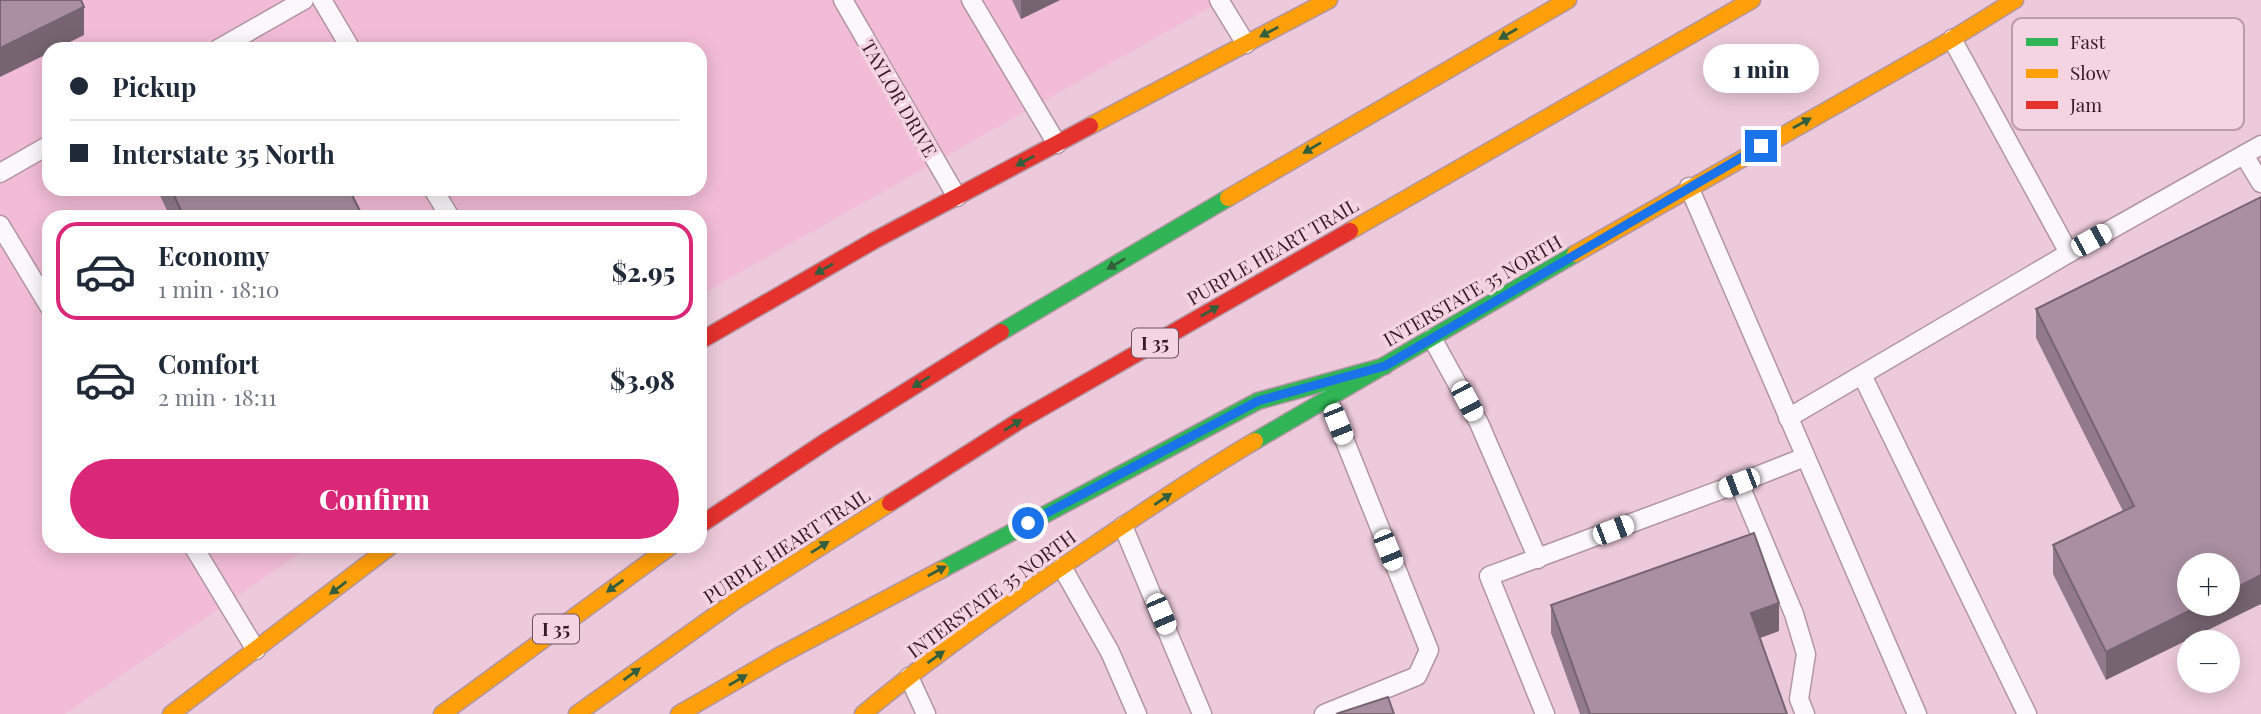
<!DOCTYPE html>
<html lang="en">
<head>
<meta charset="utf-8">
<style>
	:root { --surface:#fff; --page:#f6f6f7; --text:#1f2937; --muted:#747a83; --line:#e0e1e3; --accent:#db2777 }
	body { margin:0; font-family:"Playfair Display",serif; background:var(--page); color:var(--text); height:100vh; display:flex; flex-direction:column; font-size:26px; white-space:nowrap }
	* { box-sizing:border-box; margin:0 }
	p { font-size:23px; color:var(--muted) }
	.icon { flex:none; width:38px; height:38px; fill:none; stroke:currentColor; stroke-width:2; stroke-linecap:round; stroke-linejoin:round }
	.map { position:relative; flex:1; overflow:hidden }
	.sheet { position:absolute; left:42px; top:210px; width:665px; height:343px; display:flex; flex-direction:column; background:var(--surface); border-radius:21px; box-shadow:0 4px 18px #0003 }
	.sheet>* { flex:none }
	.top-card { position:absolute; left:42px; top:42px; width:665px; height:154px; border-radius:21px; box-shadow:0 4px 18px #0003; display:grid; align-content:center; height:154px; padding:0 28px; background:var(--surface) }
	.fabs { position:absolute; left:2177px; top:553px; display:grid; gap:14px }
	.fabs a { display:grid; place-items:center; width:63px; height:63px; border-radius:50%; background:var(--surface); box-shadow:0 4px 18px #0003; font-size:35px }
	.end { position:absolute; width:32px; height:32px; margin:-16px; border:9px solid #1a73e8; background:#fff; box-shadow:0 0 0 4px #fff }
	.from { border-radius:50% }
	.bubble { position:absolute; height:49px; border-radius:24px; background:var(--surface); box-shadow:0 4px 18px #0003; font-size:23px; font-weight:800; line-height:49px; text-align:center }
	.car { position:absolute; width:21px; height:42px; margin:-21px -10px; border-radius:9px; box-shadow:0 0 5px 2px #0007; background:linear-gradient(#fff 24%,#345 0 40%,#fff 0 76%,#345 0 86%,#fff 0) }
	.top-card b { display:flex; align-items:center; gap:24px; height:66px; font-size:26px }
	.top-card b+b { border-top:2px solid var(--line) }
	.top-card i { width:18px; height:18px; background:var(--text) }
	ul { padding:12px 0 0; list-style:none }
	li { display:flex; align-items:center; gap:21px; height:98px; margin:0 14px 10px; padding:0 14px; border:4px solid transparent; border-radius:21px }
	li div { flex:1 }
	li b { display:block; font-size:26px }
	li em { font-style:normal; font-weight:800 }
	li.on { border-color:var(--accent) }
	li>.icon { width:63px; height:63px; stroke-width:1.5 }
	.primary-button { display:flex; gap:14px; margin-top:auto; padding:14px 28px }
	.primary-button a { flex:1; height:80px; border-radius:42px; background:var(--accent); color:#fff; font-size:28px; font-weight:800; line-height:80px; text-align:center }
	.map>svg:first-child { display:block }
	.built { fill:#f2bcd6; fill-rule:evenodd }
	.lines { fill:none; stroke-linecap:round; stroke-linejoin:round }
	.lane-casing { stroke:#b295a3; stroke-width:21 }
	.fast-casing { stroke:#b295a3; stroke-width:19 }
	.slow-casing { stroke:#b295a3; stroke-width:19 }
	.jam-casing { stroke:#b295a3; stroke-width:19 }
	.lane { stroke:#fcf7fa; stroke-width:18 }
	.fast { stroke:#30b455; stroke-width:16 }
	.slow { stroke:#ff9f0a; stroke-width:16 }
	.jam { stroke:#e5322d; stroke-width:16 }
	.wall { fill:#917b8a }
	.shaded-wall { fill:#766471 }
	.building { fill:#a98fa1; stroke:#766471; stroke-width:2 }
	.oneway { fill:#345f3c }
	.route { stroke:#1a73e8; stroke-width:9 }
	.labels { text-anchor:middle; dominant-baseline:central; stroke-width:7; stroke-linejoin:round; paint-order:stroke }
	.shield { fill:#f5d4e2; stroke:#705160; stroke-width:2 }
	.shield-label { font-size:18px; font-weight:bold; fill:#371928 }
	.street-label { font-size:19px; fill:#371928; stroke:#f5d4e2 }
	.key { fill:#f5d4e2; stroke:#bc9caa; stroke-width:2 }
	.key-label { font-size:19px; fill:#371928 }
</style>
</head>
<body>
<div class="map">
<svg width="2261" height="714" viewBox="0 0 2261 714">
	<rect width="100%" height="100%" fill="#edcadb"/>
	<path class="built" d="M0 0H1223L700 295V217H49V546H311L65 714H0ZM49 49H700V189H49Z"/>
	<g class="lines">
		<g class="lane-casing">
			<g id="lane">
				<path d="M322 0 351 49"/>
				<path d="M843 0 957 197"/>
				<path d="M971 0 1057 144"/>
				<path d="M1219 0 1246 44"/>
				<path d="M218 49 304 0"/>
				<path d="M2244 155 2261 183"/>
				<path d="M0 173 49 145"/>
				<path d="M1689 187 1917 714"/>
				<path d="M433 189 450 217"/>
				<path d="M0 225 49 306"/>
				<path d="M2069 253 2261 145"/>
				<path d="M1432 338 1479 423 1538 559"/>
				<path d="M1862 375 2027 714"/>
				<path d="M1788 418 2069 253 1952 39"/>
				<path d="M1739 483 1805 457"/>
				<path d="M1123 526 1202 714"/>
				<path d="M193 546 256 650"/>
				<path d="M1062 567 1110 652 1137 714"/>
				<path d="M909 677 926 714"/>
				<path d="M1324 714 1417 676 1429 650 1328 399"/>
				<path d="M1545 714 1489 576 1739 483 1794 614 1806 654 1799 699 1805 714"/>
			</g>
		</g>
		<g class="fast-casing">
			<g id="fast">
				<path d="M1001 332 1228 198"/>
				<path d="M1255 441 1575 254"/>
				<path d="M941 570 1258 401 1385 366"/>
			</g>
		</g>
		<g class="slow-casing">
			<g id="slow">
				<path d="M1090 126 1329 0"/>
				<path d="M1228 198 1568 0"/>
				<path d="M1350 231 1752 0"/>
				<path d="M1575 254 1952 39 2015 0"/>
				<path d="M171 714 391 546"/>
				<path d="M442 714 671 546"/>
				<path d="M577 714 735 601 890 503"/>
				<path d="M679 714 779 656 941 570"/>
				<path d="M863 714C937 652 1017 597 1097 543 1149 508 1200 473 1255 441"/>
			</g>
		</g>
		<g class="jam-casing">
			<g id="jam">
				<path d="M700 341 875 240 1090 126"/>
				<path d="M890 503 1019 421 1350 231"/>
				<path d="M700 525 828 440 1001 332"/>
			</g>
		</g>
		<use href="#lane" class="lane"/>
		<use href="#fast" class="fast"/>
		<use href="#slow" class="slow"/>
		<use href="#jam" class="jam"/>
	</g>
	<g class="wall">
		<path d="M1012 0H1060L1021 19Z"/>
		<path d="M157 189H349L363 217H170Z"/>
		<path d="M2261 197 2106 680 2053 574V545L2123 511 2036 338V309Z"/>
		<path d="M1551 605 1779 631 1760 638 1787 714H1580L1551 633Z"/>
	</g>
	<g class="shaded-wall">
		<path d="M1021 0H1060L1021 19Z"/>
		<path d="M84 7V35L56 49H49V53L0 77V48Z"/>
		<path d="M2261 575V604L2106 680V652L2203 604H2228V592Z"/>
		<path d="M1779 603V631L1751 641V613Z"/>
	</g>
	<g class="building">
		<path d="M0 0H81L84 7 0 48Z"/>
		<path d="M171 189H349L363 217H184Z"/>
		<path d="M2261 197V575L2228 592V565H2189V604H2203L2106 652 2053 545 2134 506 2036 309Z"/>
		<path d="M1754 533 1779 603 1751 613 1787 714H1590L1551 605Z"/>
		<path d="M1388 697 1394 714H1336Z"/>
	</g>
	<defs><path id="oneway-solid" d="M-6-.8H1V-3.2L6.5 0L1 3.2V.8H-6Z" transform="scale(1.75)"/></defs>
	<g class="oneway">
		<use href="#oneway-solid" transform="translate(1269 32) rotate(152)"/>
		<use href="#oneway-solid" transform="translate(1508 34) rotate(150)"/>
		<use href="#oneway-solid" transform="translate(1802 123) rotate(-29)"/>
		<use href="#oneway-solid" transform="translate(1312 148) rotate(149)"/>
		<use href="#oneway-solid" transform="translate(1025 161) rotate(152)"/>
		<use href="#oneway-solid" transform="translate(1116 264) rotate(149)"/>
		<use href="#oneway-solid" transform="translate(824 269) rotate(150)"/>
		<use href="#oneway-solid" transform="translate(1210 311) rotate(-30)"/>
		<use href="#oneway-solid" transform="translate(921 382) rotate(148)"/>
		<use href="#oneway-solid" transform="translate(1013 425) rotate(-32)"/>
		<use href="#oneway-solid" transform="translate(1163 499) rotate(-34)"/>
		<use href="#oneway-solid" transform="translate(820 547) rotate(-32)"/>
		<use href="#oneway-solid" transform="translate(937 571) rotate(-28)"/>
		<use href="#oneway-solid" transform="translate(615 586) rotate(144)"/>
		<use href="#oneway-solid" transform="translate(338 588) rotate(143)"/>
		<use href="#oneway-solid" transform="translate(936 657) rotate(-36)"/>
		<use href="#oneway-solid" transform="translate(632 674) rotate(-36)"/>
		<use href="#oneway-solid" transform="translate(738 680) rotate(-30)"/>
	</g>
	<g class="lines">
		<path class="route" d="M1028 523 1258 401 1385 366 1761 146"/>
	</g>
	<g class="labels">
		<g class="shield">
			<rect x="1132" y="328.5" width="46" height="29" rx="5"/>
			<rect x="533" y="614.5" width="46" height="29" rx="5"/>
		</g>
		<g class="shield-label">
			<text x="1155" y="343">I 35</text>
			<text x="556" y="629">I 35</text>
		</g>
		<g class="street-label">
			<text transform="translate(900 98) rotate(60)">TAYLOR DRIVE</text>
			<text transform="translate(1272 251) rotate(-30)">PURPLE HEART TRAIL</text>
			<text transform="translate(1472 290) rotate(-30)">INTERSTATE 35 NORTH</text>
			<text transform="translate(786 545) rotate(-33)">PURPLE HEART TRAIL</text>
			<text transform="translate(991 593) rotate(-36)">INTERSTATE 35 NORTH</text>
		</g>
	</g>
	<rect x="2012" y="18" width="232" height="112" rx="10" class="key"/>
	<rect x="2026" y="38" width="32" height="8" fill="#30b455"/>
	<rect x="2026" y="69" width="32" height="9" fill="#ff9f0a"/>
	<rect x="2026" y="101" width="32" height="8" fill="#e5322d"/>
	<g class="key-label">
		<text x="2070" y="49">Fast</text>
		<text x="2070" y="80">Slow</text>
		<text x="2070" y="112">Jam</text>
	</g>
</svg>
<div class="fabs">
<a>+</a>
<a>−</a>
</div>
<i class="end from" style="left:1028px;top:523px"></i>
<i class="end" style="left:1761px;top:146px"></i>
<div class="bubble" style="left:1703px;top:44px;width:116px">1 min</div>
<i class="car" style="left:2091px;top:240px;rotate:61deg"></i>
<i class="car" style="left:1467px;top:401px;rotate:152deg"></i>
<i class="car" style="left:1338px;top:424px;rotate:158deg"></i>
<i class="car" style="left:1739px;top:483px;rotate:249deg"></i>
<i class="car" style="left:1613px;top:530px;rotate:69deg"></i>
<i class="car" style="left:1388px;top:550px;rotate:158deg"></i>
<i class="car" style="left:1161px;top:614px;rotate:157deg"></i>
<div class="top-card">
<b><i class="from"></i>Pickup</b>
<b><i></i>Interstate 35 North</b>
</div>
<section class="sheet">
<ul>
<li class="on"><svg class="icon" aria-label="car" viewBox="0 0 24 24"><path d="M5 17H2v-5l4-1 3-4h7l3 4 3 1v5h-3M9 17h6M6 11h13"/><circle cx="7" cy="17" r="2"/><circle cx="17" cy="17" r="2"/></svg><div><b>Economy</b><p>1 min · 18:10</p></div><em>$2.95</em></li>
<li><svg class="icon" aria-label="car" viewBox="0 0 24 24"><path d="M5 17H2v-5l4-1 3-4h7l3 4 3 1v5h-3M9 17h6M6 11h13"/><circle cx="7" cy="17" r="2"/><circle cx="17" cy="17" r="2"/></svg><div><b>Comfort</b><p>2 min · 18:11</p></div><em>$3.98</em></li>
</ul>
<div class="primary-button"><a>Confirm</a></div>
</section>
</div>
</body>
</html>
